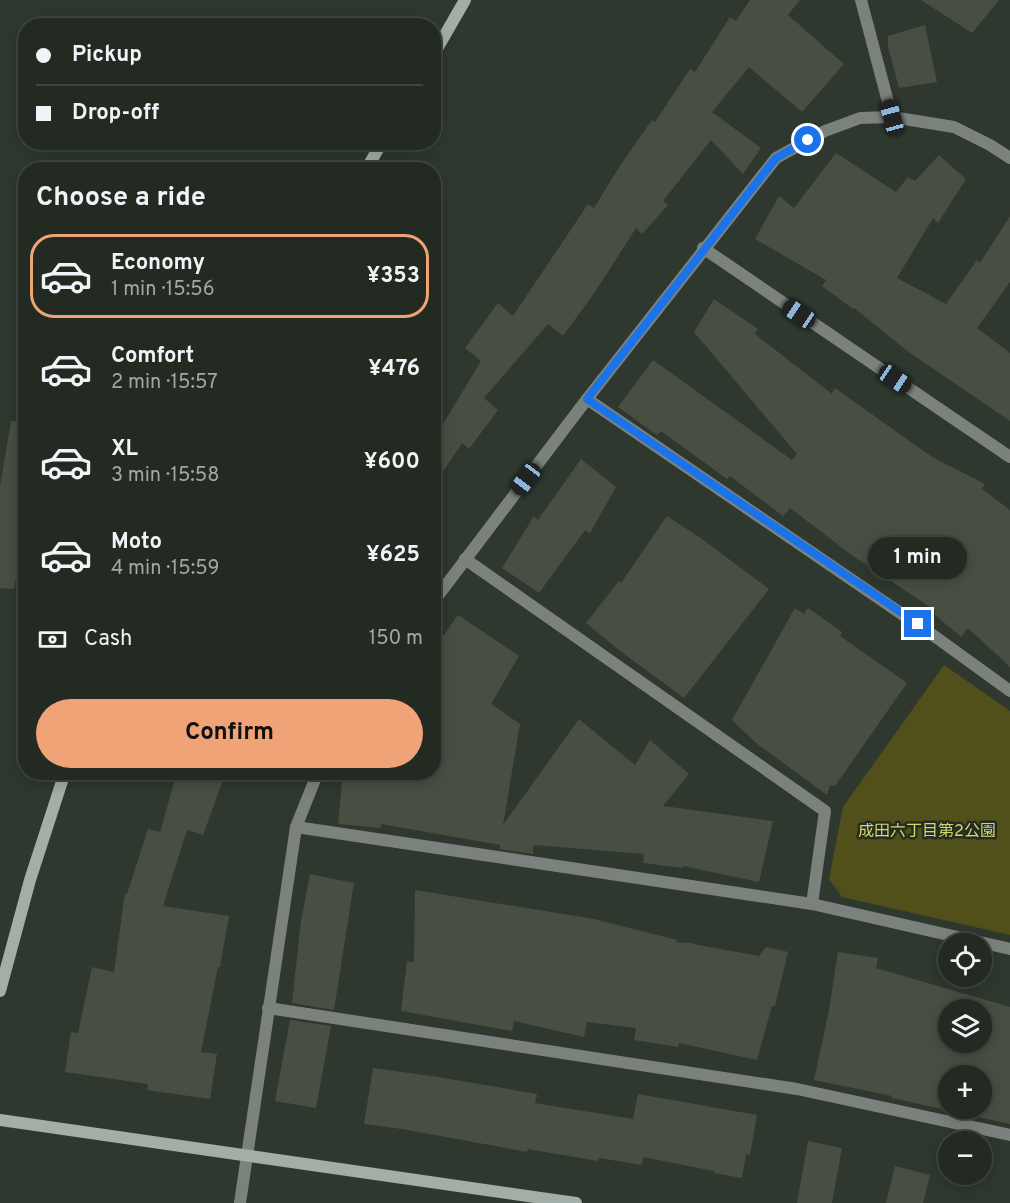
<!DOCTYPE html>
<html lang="en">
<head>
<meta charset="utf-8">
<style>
	:root { --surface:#222a22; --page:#2a322a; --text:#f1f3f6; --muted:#a2a7a5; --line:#3f4640; --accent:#efa376 }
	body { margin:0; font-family:Overpass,"Noto Sans JP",sans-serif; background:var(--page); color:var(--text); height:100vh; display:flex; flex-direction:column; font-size:22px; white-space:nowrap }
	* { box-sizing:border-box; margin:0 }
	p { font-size:20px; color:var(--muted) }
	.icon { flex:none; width:33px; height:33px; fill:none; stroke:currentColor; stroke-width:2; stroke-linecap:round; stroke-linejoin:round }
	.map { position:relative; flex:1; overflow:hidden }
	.panel { position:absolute; left:18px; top:162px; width:423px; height:618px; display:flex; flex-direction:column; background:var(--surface); border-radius:24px; box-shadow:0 3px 15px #0003,0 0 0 2px var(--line) }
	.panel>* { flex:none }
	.top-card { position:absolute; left:18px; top:18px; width:423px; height:132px; border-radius:24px; box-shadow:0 3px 15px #0003,0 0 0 2px var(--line); display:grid; align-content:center; height:132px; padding:0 18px; background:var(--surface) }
	.fabs { position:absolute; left:938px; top:933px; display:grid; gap:12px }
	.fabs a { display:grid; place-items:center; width:54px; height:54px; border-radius:50%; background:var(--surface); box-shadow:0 3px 15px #0003,0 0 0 2px var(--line); font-size:30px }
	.end { position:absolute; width:27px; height:27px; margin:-14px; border:8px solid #1a73e8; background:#fff; box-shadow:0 0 0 3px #fff }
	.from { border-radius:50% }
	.bubble { position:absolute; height:42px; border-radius:21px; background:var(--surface); box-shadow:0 3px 15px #0003,0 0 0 2px var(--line); font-size:20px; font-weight:700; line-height:42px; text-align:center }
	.car { position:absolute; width:18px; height:36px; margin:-18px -9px; border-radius:8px; box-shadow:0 0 4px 2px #0007; background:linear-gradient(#222 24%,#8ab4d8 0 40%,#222 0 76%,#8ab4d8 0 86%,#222 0) }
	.top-card b { display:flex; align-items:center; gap:21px; height:57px; font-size:22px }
	.top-card b+b { border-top:2px solid var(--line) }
	.top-card i { width:15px; height:15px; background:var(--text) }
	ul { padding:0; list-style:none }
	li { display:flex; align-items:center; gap:18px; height:84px; margin:0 12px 9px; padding:0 6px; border:3px solid transparent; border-radius:24px }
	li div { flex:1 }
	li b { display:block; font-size:22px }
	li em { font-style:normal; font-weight:700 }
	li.active { border-color:var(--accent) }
	li>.icon { width:54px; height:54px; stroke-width:1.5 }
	h2 { padding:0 18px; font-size:27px; line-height:72px }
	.pay { display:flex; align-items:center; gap:15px; height:66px; padding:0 18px; font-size:22px }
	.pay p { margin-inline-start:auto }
	.action { display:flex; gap:12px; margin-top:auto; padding:12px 18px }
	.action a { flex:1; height:69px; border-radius:36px; background:var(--accent); color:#111; font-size:24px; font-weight:700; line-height:69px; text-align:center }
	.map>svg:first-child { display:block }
	.green { fill:#51501a }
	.building { fill:#494e42; fill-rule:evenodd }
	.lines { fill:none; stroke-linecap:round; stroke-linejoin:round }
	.street { stroke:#7b827e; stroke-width:12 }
	.secondary { stroke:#a2aea8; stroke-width:12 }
	.route { stroke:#1a73e8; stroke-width:8 }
	.labels { text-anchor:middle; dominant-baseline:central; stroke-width:5; stroke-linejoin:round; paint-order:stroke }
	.park-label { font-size:16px; fill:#d8d564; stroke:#242d24 }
</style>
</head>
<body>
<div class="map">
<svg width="1010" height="1203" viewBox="0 0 1010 1203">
	<rect width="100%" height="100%" fill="#2e382e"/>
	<path class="green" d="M944 665 1010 711V935L842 897 829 879 843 807Z"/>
	<g class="building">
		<path d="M750 0H800L788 15 844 64 802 112 749 67 712 112 761 148 743 174 711 140 663 201 668 205 642 234 636 228 595 292 563 336 548 324 484 398 498 410 469 449 462 443 434 485V439L481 361 465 348 498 303 513 316 588 204 594 208 621 164 652 120 655 122 690 69 695 72 730 17 736 21Z"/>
		<path d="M921 0H999L972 33Z"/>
		<path d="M925 25 937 82 899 88 888 47V36Z"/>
		<path d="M836 153 896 192 908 177 915 181 939 155 966 179 938 223 933 218 897 278 946 304 977 260 980 263 1010 216V282L977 328 1010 353V421L910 353 854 308 853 309 822 286 826 280 755 239 779 196 794 208Z"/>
		<path d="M714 299 758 329 755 334 832 394 835 388 932 457 985 484 982 489 1010 510V667L968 628 961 637 934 614 936 611 853 556 790 508 783 516 730 476 727 479 661 431 657 435 618 407 653 360 792 460 797 454 694 332Z"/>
		<path d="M11 421 26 422V524L14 589 0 588V486Z"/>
		<path d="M581 459 616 487 590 533 585 530 539 593 502 568 534 516 538 520Z"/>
		<path d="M667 516 702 539 769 589 684 698 620 651 586 623 619 581 621 583Z"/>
		<path d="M795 608 804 614 808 608 842 632 840 636 907 683 835 786 830 785 827 795 756 743 732 720Z"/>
		<path d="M458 615 519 656 491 704 520 724 503 825 579 719 635 765 650 740 689 774 663 806 773 821 759 882 683 866V868L643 863 644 854 533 845V854L500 849V845L381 824V828L338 824 343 772H434V649Z"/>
		<path d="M177 772H226L203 835 187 830 163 906 229 916 220 967H218L201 1052 217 1054 210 1099 147 1090 148 1084 65 1072 71 1032 78 1033 92 967 114 972 125 893 127 894 148 829 160 832Z"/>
		<path d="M310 874 354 883 334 1010 292 1003 301 921Z"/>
		<path d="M415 890 594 919 677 940 676 942 693 943V944L759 956 766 947 788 952 775 1006H772L757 1060 679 1043 678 1047 634 1040 636 1028 587 1022 584 1037 514 1021 512 1031 401 1011 407 961 414 962Z"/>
		<path d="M838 952 878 958 876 968 1010 1007V1124L892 1098V1096L814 1080 829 1010ZM948 1010H981V1042H948ZM948 1076H981V1108H948Z"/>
		<path d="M290 1020 331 1026 316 1108 275 1101Z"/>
		<path d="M373 1068 438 1077 537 1094 535 1103 633 1119 638 1094 757 1115 750 1155 746 1154 742 1178 714 1173V1171L643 1157 642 1165 599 1158 598 1161 528 1149 527 1152 402 1129 364 1124Z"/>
		<path d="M808 1141 842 1148 832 1203H797Z"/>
		<path d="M895 1166 930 1175 923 1203H886Z"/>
	</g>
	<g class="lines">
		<g class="street">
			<path d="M861 0 892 117"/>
			<path d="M703 248 1010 457"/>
			<path d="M587 399 937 638 1010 691"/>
			<path d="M465 559 825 811 812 904"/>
			<path d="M434 601 587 399 776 158 825 131 860 118 892 117 954 127 990 145 1010 158"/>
			<path d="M296 827 812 904 1010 949"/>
			<path d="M268 1008 797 1089 1010 1135"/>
			<path d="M240 1203 296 827 318 772"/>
		</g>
		<g class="secondary">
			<path d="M434 54 465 0"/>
			<path d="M366 170 382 142"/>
			<path d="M0 991 30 880 65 772"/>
			<path d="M0 1120 576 1203"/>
		</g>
	</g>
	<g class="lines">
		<path class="route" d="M808 140 776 158 587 399 918 624"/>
	</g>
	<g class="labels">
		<g class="park-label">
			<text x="927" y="832">成田六丁目第2公園</text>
		</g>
	</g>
</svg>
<div class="fabs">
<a><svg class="icon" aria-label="locate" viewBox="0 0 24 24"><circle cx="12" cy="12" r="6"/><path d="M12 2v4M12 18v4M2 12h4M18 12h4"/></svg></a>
<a><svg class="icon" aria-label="layers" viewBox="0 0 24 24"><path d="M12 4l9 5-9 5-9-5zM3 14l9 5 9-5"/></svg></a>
<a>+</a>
<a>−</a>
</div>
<i class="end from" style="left:808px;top:140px"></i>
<i class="end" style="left:918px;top:624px"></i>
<div class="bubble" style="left:868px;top:537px;width:99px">1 min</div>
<i class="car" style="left:892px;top:117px;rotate:345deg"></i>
<i class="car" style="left:799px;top:314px;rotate:304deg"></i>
<i class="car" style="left:895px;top:379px;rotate:124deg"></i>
<i class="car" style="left:526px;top:479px;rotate:217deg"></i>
<div class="top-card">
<b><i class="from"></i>Pickup</b>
<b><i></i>Drop-off</b>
</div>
<section class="panel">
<h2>Choose a ride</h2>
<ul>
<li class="active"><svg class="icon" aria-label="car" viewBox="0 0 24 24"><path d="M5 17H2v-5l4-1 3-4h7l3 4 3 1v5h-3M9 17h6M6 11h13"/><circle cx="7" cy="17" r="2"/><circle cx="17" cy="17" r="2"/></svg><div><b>Economy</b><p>1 min · 15:56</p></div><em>¥353</em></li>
<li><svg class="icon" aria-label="car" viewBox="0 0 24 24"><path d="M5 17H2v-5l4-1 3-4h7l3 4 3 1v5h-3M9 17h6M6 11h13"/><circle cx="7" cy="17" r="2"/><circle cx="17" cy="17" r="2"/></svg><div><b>Comfort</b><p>2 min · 15:57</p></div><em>¥476</em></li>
<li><svg class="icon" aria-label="car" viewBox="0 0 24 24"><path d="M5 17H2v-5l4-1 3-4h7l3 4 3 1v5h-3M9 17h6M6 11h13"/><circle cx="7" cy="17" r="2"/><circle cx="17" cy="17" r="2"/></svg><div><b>XL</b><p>3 min · 15:58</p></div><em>¥600</em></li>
<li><svg class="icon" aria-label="car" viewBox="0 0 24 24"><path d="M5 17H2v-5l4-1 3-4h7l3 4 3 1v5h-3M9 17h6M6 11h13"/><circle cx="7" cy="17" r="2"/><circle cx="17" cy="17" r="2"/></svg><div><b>Moto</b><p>4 min · 15:59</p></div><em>¥625</em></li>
</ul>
<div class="pay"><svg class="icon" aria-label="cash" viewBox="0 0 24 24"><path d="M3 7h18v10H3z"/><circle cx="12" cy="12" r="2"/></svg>Cash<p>150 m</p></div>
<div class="action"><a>Confirm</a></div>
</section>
</div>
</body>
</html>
